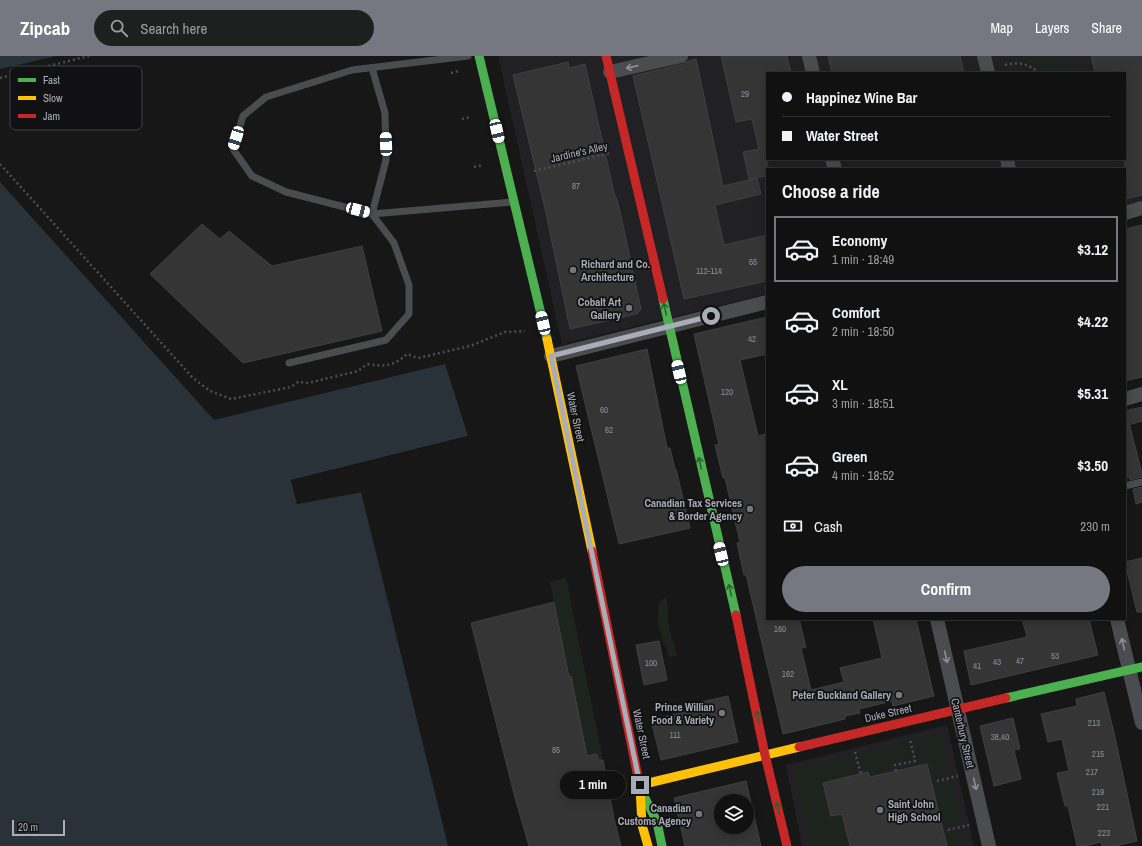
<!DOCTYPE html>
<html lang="en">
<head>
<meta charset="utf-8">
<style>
	:root { --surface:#111; --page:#1e1f1f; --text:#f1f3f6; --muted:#9c9d9f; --line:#303131; --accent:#757880 }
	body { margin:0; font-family:"Archivo Narrow",sans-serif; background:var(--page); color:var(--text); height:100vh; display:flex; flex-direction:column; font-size:15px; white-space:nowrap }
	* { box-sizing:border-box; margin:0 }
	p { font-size:13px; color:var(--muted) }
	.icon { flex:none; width:22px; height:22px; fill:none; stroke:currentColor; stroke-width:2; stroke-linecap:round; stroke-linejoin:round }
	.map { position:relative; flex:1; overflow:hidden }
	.side { position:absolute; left:766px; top:112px; width:360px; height:452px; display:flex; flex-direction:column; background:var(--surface); border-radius:0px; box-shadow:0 2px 10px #0003,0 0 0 1px var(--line) }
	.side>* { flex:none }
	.top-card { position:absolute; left:766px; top:16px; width:360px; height:88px; border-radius:0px; box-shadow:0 2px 10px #0003,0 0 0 1px var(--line); display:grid; align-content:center; height:88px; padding:0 16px; background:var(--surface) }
	.buttons { position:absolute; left:714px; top:738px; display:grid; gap:8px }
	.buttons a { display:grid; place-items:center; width:40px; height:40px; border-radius:50%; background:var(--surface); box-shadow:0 2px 10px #0003,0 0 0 1px var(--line); font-size:20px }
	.scale { position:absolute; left:12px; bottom:10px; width:53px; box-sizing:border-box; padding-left:4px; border:2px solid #a8adb8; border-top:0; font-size:11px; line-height:14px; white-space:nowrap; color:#a8adb8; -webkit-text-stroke:3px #111113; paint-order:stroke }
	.end { position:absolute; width:18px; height:18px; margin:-9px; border:5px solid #a8adb8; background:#111; box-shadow:0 0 0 2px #111 }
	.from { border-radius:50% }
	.bubble { position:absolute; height:28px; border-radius:14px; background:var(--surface); box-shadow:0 2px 10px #0003,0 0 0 1px var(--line); font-size:13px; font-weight:700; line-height:28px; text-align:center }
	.car { position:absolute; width:12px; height:24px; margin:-12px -6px; border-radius:5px; box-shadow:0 0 3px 1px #0007; background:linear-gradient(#fff 24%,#345 0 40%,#fff 0 76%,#345 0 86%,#fff 0) }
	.top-card b { display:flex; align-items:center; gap:14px; height:38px; font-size:15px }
	.top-card b+b { border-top:1px solid var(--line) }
	.top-card i { width:10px; height:10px; background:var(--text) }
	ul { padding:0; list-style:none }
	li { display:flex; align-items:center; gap:12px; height:66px; margin:0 8px 6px; padding:0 8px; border:2px solid transparent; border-radius:0px }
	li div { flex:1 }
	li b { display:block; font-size:15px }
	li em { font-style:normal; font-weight:700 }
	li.current { border-color:var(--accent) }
	li>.icon { width:36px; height:36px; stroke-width:1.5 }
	h2 { padding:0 16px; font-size:18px; line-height:48px }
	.pay { display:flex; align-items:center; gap:10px; height:44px; padding:0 16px; font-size:15px }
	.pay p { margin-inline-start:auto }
	.cta { display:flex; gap:8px; margin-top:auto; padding:8px 16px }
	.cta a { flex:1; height:46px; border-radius:24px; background:var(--accent); color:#fff; font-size:16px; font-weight:700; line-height:46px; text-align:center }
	header { display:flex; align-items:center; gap:24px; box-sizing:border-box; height:56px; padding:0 20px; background:var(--accent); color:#fff }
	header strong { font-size:19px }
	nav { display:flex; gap:22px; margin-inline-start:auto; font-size:14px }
	.search { width:280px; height:36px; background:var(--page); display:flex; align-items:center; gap:10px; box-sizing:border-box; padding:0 14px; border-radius:22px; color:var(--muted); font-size:15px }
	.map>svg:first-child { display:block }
	.built { fill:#212123; fill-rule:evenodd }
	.green { fill:#1d241e }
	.water { fill:#2a3239 }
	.pier { fill:#171717 }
	.building { fill:#353536; stroke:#3f4043; fill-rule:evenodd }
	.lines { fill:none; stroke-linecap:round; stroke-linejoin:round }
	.path { stroke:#4d4e52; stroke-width:2.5; stroke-dasharray:2 3; stroke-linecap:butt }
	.lane { stroke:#4b4c50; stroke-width:7 }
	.street { stroke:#4b4c50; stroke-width:14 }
	.fast { stroke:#4caf50; stroke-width:9 }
	.slow { stroke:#ffc107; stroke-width:9 }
	.jam { stroke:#c62828; stroke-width:9 }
	.oneway { stroke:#8c9099 }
	.oneway2 { stroke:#2e6032 }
	.route { stroke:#a8adb8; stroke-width:5 }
	.poi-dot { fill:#757880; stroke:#111113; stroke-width:1.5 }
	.labels { text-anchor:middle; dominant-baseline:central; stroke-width:3.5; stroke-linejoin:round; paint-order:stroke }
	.number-label { font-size:9px; fill:#8b8f98 }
	.street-label { font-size:11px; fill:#a8adb8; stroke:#111113 }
	.poi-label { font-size:11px; font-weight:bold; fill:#a8adb8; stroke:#111113; text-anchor:end }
	.key { fill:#111113; stroke:#3e4045; stroke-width:1 }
	.key-label { font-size:11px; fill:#a8adb8 }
</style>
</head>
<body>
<header>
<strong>Zipcab</strong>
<div class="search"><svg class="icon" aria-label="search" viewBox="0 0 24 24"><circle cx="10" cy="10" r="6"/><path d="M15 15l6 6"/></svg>Search here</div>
<nav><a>Map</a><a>Layers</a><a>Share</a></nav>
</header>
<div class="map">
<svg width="1142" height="790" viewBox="0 0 1142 790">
	<rect width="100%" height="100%" fill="#171717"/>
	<g class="built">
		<path d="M498 0H1142V145L1125 149V113H767V238L562 288ZM767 17H1125V103H767Z"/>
		<path d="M947 669 974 790H802L786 709Z"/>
	</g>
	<g class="green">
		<path d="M1009 0H1063L1065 6 1069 12 1067 16 1064 17V16L1044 17C1035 7 1023 2 1010 5Z"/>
		<path d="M566 522 603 704H599L587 700 570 621H569L550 526Z"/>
		<path d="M666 541C668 548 668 553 668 560 668 573 674 587 677 600L669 601 666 589H664C660 576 655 559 660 545Z"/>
		<path d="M941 679 950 719 931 722 927 708 922 709 917 685Z"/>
		<path d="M907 687 910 701 885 708 887 717 870 721 868 716 865 717 860 698Z"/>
		<path d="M853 700 857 719 823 727 831 760 842 758 850 790H811L794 713Z"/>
		<path d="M952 726 961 767 943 770 934 732 938 731V729Z"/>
		<path d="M963 774 966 790H963L957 786 953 790H947L944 781 949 779V777Z"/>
	</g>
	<g class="water">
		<path d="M0 0H56L0 13Z"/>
		<path d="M0 126 214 364 445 308 468 380 291 424 297 448 361 436 448 790H0Z"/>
	</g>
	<path class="pier" d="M468 380V382L293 426 298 446 361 434 363 436 297 448 291 424Z"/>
	<g class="building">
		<path d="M721 0H787L791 17H767V120L749 123 743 96 759 93 752 63 736 66Z"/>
		<path d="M828 0H960L964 17H832Z"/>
		<path d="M1091 0H1142V139L1125 143V17H1095Z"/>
		<path d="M696 3 723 130 757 122 761 138 715 149 724 189 767 179V225L684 243 633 20 683 8 688 5Z"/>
		<path d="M568 6 569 12 585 8 615 141H616L620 155 641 253 637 258 570 273 546 157 513 19Z"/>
		<path d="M202 168 220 183 229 175 272 210 362 190 382 275 243 307 150 218Z"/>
		<path d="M1142 169V321L1125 325V173Z"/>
		<path d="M767 261V298L740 304 758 380 767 378V563H799L806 591 801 592 811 634 844 626 840 612 882 602 873 563H916L934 640 893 650 892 645 859 653 860 657 845 660V663L783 678 746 518 744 519 737 487 740 486 725 422H723L715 389H719L694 278Z"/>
		<path d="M647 293 667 392H670L675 413H676L690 472 619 488 576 310Z"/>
		<path d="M1142 351V365L1125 370V355Z"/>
		<path d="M1125 370H1130L1142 418V421L1130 424 1129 421 1125 422Z"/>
		<path d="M1142 431V446L1136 448 1133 433Z"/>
		<path d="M1142 502V556H1137L1125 506Z"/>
		<path d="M554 546 569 621 571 620 587 700 596 698 599 704H603L614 763 621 790H529L514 738 471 567Z"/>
		<path d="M1022 563H1089L1098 599 971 629 964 595 1027 581Z"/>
		<path d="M659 585 667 624 644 629 636 589Z"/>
		<path d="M1104 636 1115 681 1137 785 1116 790H1102L1101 786 1085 790H1077L1068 750H1065L1057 717 1069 715 1062 683 1048 686 1041 658 1077 650 1076 643Z"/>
		<path d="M728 640 738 686 661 704 651 664 689 655 688 649Z"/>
		<path d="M1013 662 1020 693 1014 694 1021 723 994 730 980 670Z"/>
		<path d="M927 708 947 790H850L842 758 831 760 823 727 868 716 870 721Z"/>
		<path d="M746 725 761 790H685L674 742ZM721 745H747V771H721Z"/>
	</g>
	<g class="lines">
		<g class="path">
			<path d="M1005 9C1018 6 1028 7 1039 17"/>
			<path d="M451 17 459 15"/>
			<path d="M0 22 89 0"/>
			<path d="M462 63 471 61"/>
			<path d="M0 108 193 322 210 335 231 343 291 331 298 326 308 327 358 315 367 308C384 311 394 310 407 298L418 302 470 290 505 276 525 275"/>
			<path d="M474 111 483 109"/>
			<path d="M534 115 610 97"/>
			<path d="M855 696 861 718"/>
			<path d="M896 715 895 709 915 705 910 683"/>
			<path d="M937 725 958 720"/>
			<path d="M948 774 969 769"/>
		</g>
		<g class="lane">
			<path d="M372 12 385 57 386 104 372 158 512 146"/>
			<path d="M289 307 386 284 409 258V229L394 187 372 158 286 136 252 120 233 93 243 60 266 41 352 14 468 0"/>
			<path d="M1125 430 1142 426"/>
		</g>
		<g class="street">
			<path d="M809 0 813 17"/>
			<path d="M984 0 988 17"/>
			<path d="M610 16 681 0"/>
			<path d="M832 103 835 113"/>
			<path d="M1007 103 1009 113"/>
			<path d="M1125 157 1142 152"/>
			<path d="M551 300 767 246"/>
			<path d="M1125 343 1142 338"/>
			<path d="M937 563 989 790"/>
			<path d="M1117 563 1142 667"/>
		</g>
		<g class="fast">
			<path d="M479 0 547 283"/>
			<path d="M663 243 736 559"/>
			<path d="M1006 642 1142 611"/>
			<path d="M644 740 657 766 662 790"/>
		</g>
		<g class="slow">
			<path d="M547 283 592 495"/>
			<path d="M640 729 799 691"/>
			<path d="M640 731 642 769 648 790"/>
		</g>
		<g class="jam">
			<path d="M606 0 663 243"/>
			<path d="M592 495 640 731"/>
			<path d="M736 559 765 699 787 790"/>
			<path d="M799 691 1006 642"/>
		</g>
	</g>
	<defs><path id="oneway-shaft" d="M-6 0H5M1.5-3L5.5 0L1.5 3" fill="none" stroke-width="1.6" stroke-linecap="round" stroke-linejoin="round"/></defs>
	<g class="oneway">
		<use href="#oneway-shaft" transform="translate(632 11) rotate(167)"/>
		<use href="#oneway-shaft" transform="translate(1123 588) rotate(-103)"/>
		<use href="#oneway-shaft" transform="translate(946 601) rotate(77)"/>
		<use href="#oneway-shaft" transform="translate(975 728) rotate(77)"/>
	</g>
	<g class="oneway2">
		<use href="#oneway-shaft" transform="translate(665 253) rotate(-103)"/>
		<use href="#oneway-shaft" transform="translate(700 407) rotate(-103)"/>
		<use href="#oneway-shaft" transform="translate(730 534) rotate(-103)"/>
		<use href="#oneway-shaft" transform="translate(758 661) rotate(-102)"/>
		<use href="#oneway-shaft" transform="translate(778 752) rotate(-103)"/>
	</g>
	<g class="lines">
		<path class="route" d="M640 729 551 300 711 260"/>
	</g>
	<g class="poi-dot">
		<circle cx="573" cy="214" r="4"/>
		<circle cx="629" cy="252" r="4"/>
		<circle cx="750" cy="453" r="4"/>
		<circle cx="899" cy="639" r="4"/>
		<circle cx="722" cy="657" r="4"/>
		<circle cx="880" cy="754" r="4"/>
		<circle cx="699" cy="758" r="4"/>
	</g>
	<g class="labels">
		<g class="number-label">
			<text x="745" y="38">29</text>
			<text x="576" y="130">87</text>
			<text x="753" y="206">55</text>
			<text x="709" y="215">112-114</text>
			<text x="752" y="283">42</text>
			<text x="727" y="336">120</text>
			<text x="604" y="354">60</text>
			<text x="609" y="374">62</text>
			<text x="780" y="573">160</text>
			<text x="1055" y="600">53</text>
			<text x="1020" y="605">47</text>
			<text x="997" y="606">43</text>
			<text x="651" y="607">100</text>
			<text x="977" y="610">41</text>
			<text x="788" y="618">162</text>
			<text x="1094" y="667">213</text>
			<text x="675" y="679">111</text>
			<text x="1000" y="681">38,40</text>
			<text x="556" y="694">85</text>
			<text x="1098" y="698">215</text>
			<text x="1092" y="716">217</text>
			<text x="1098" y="736">219</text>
			<text x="1103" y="751">221</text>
			<text x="1104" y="777">223</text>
		</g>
		<g class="street-label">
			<text transform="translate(579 96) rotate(-13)">Jardine's Alley</text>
			<text transform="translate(576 361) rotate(78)">Water Street</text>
			<text transform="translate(888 657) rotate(-13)">Duke Street</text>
			<text transform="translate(963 677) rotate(77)">Canterbury Street</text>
			<text transform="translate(642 678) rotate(78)">Water Street</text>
		</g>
		<g class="poi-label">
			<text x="581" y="208" text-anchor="start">Richard and Co.<tspan x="581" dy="13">Architecture</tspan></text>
			<text x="621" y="246">Cobalt Art<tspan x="621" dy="13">Gallery</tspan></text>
			<text x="742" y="447">Canadian Tax Services<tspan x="742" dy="13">&amp; Border Agency</tspan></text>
			<text x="891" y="639">Peter Buckland Gallery</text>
			<text x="714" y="651">Prince Willian<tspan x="714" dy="13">Food &amp; Variety</tspan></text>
			<text x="888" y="748" text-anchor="start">Saint John<tspan x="888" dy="13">High School</tspan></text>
			<text x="691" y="752">Canadian<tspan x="691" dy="13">Customs Agency</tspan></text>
		</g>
	</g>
	<rect x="10" y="10" width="132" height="64" rx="6" class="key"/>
	<rect x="18" y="22" width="18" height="4" fill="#4caf50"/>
	<rect x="18" y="40" width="18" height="4" fill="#ffc107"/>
	<rect x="18" y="58" width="18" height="4" fill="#c62828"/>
	<g class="key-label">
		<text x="43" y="28">Fast</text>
		<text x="43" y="46">Slow</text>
		<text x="43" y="64">Jam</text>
	</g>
</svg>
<div class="buttons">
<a><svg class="icon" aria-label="layers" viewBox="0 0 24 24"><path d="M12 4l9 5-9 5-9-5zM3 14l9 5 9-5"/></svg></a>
</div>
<div class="scale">20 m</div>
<i class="end from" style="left:711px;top:260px"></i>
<i class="end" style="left:640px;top:729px"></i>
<div class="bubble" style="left:560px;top:715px;width:66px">1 min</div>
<i class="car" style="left:497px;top:75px;rotate:167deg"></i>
<i class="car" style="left:236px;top:82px;rotate:197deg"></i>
<i class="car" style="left:386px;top:88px;rotate:358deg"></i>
<i class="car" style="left:358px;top:154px;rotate:105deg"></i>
<i class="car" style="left:543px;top:267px;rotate:347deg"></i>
<i class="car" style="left:679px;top:316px;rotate:347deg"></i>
<i class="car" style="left:721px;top:498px;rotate:347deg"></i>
<div class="top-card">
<b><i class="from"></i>Happinez Wine Bar</b>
<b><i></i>Water Street</b>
</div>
<section class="side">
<h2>Choose a ride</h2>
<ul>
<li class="current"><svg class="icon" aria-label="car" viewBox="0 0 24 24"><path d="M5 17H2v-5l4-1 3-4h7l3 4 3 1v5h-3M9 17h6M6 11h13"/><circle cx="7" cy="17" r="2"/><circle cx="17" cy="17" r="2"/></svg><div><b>Economy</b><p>1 min · 18:49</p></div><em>$3.12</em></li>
<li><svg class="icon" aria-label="car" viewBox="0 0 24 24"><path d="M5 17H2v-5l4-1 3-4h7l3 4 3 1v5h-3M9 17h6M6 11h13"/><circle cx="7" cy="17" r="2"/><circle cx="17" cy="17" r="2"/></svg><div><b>Comfort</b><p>2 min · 18:50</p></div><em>$4.22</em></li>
<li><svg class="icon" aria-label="car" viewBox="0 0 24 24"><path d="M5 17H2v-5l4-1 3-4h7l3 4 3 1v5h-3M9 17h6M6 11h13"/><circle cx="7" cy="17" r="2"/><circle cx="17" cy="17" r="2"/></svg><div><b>XL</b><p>3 min · 18:51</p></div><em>$5.31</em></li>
<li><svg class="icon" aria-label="car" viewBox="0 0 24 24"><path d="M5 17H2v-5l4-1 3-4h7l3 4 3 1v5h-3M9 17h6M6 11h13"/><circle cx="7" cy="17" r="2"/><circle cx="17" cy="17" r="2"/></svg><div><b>Green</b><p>4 min · 18:52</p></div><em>$3.50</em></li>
</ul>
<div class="pay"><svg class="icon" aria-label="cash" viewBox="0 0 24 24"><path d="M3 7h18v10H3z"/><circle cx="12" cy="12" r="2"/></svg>Cash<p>230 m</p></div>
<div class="cta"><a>Confirm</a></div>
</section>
</div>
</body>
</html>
